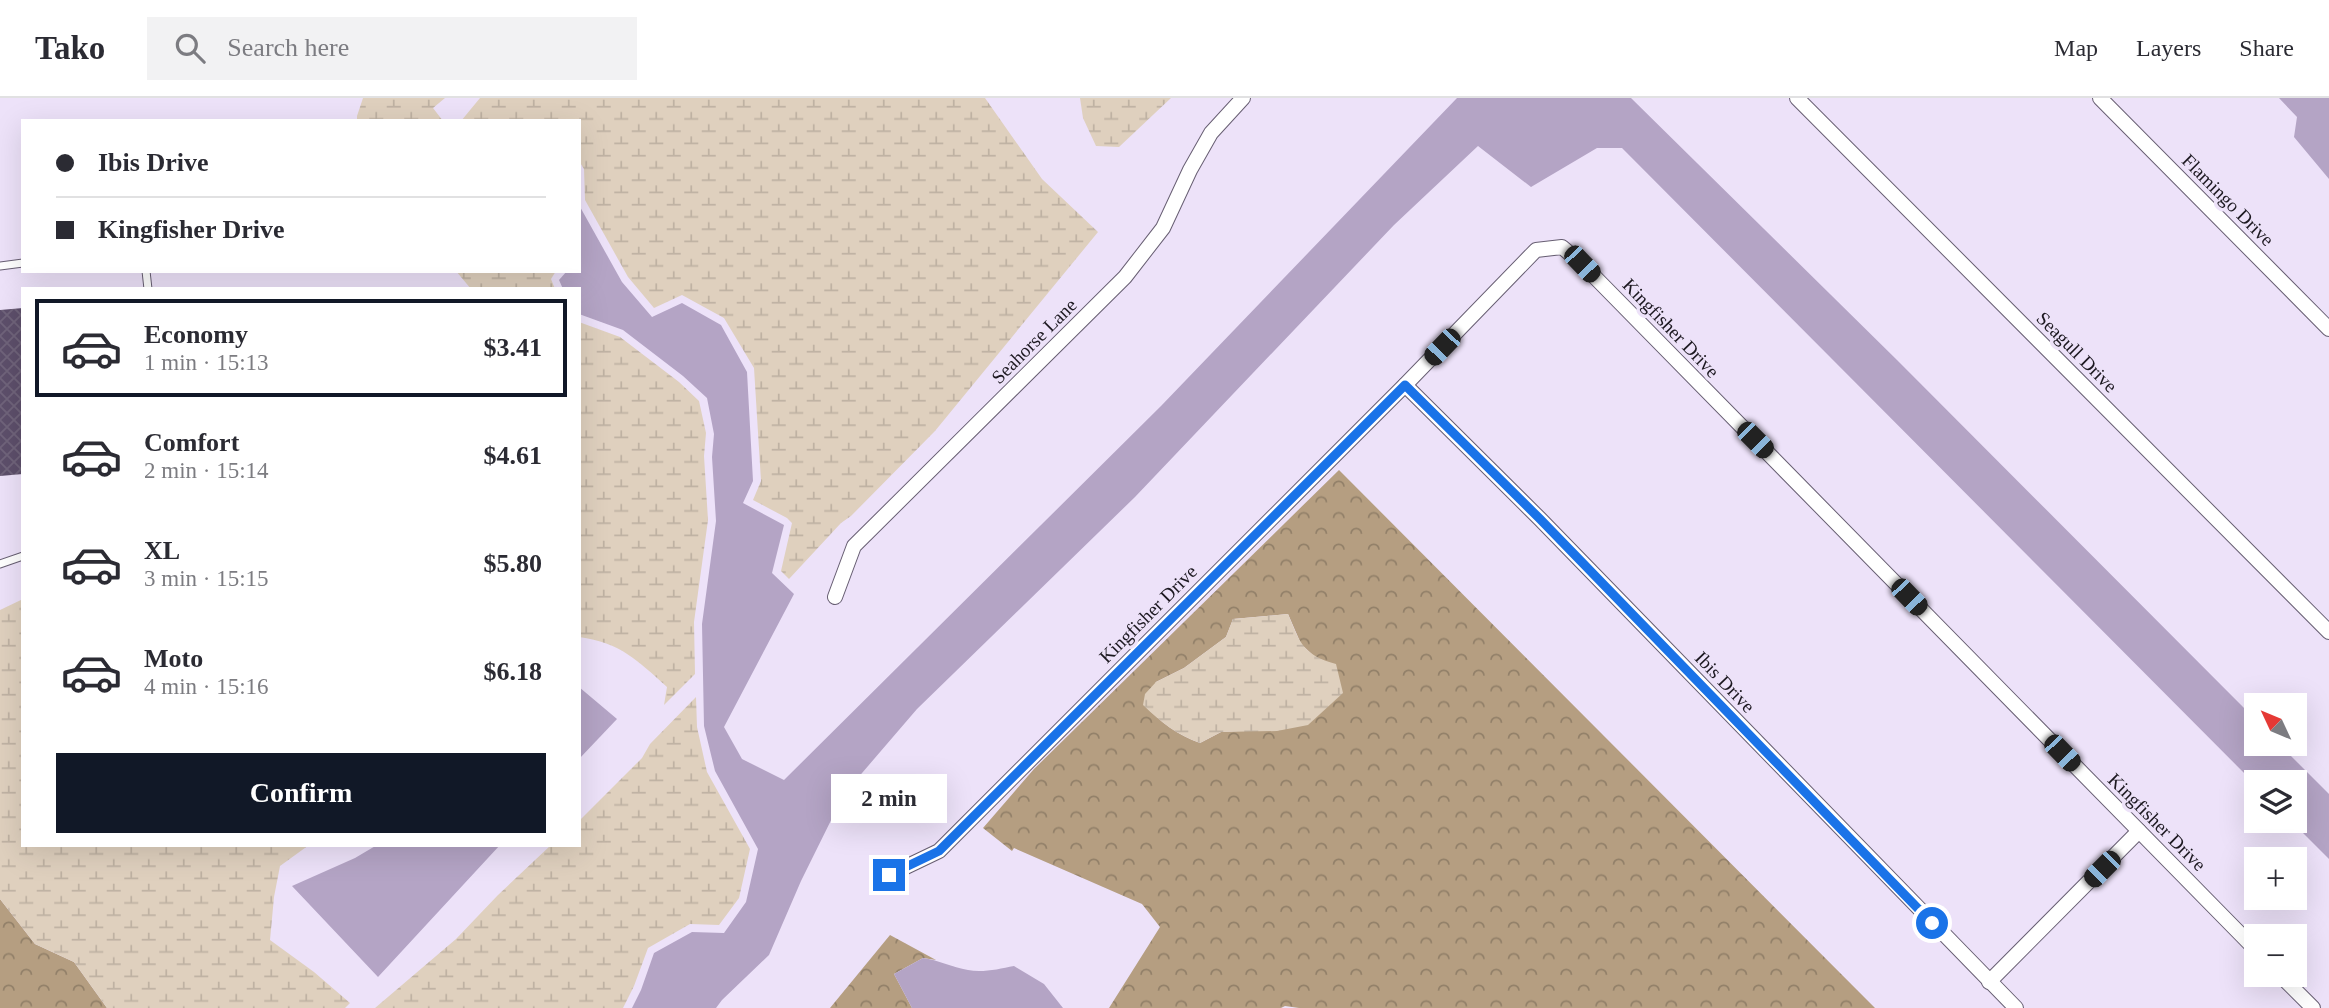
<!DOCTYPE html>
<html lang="en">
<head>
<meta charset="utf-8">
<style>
	:root { --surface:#fff; --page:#f2f2f3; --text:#2b2b33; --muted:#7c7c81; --line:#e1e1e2; --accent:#111827 }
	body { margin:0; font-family:Georgia,serif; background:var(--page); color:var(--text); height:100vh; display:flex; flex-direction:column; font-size:26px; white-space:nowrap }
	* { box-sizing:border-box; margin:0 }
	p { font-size:23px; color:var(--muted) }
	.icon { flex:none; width:38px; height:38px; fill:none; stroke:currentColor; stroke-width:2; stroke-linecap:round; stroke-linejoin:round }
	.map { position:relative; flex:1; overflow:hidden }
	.panel { position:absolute; left:21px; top:189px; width:560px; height:560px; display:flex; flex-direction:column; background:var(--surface); border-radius:0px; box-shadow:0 7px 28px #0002 }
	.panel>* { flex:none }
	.banner { position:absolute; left:21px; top:21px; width:560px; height:154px; border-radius:0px; box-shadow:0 7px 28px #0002; display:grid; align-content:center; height:154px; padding:0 35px; background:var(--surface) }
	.needle { width:46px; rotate:314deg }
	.buttons { position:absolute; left:2244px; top:595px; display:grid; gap:14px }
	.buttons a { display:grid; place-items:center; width:63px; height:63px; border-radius:0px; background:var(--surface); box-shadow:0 7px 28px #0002; font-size:35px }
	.end { position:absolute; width:32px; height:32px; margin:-16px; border:9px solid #1a73e8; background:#fff; box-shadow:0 0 0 4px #fff }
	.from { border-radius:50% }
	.bubble { position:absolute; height:49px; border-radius:0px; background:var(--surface); box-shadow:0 7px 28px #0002; font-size:23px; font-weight:600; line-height:49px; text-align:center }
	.car { position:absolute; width:21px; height:42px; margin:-21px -10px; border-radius:9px; box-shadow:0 0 5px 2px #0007; background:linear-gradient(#222 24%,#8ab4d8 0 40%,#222 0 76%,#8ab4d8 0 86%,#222 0) }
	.banner b { display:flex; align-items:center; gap:24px; height:66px; font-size:26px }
	.banner b+b { border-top:2px solid var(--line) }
	.banner i { width:18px; height:18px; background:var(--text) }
	ul { padding:12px 0 0; list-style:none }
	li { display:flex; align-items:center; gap:21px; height:98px; margin:0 14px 10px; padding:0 21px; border:4px solid transparent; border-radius:0px }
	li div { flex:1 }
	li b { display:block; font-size:26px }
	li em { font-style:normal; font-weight:600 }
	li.on { border-color:var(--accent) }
	li>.icon { width:63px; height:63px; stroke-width:1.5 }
	.button { display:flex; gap:14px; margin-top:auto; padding:14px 35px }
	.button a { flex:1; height:80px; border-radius:0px; background:var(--accent); color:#fff; font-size:28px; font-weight:600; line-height:80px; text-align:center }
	header { display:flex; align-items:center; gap:42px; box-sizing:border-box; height:98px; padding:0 35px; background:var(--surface); border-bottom:2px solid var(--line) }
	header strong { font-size:33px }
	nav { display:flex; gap:38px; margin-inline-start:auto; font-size:24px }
	.search { width:490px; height:63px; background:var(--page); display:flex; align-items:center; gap:18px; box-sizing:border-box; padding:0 24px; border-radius:0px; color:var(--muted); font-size:26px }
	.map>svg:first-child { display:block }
	.forest { fill:url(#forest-crowns); fill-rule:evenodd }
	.wetland { fill:url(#wetland-marsh) }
	.water { fill:#b4a4c5 }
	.building { fill:url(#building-cross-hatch) }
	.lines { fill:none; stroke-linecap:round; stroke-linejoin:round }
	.lane-casing { stroke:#675e72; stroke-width:9 }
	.street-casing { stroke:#675e72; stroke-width:16 }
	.lane { stroke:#fff; stroke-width:7 }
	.street { stroke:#fff; stroke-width:14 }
	.route { stroke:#1a73e8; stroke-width:9 }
	.labels { text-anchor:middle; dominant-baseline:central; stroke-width:7; stroke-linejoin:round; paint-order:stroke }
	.street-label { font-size:19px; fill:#1c1820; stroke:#ede2f9 }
</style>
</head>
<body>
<header>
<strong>Tako</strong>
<div class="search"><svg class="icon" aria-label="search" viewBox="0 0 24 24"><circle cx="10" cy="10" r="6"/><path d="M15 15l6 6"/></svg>Search here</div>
<nav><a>Map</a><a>Layers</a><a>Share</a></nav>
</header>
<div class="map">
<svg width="2329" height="910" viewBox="0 0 2329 910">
	<defs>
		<pattern id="forest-crowns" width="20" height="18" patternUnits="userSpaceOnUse" patternTransform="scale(1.75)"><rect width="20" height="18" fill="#b59e81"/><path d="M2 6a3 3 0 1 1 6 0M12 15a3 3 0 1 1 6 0" fill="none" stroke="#928069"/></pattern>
		<pattern id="wetland-marsh" width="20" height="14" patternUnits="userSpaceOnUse" patternTransform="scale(1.75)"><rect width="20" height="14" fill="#dfd0be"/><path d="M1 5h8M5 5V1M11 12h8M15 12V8" fill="none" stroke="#bfb2a3"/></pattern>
		<pattern id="building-cross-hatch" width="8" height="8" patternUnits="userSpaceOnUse" patternTransform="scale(1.75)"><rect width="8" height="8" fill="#5d4f6b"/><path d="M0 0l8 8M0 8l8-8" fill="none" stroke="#70647b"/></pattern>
	</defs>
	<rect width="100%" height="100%" fill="#ede2f9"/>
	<g class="forest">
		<path d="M1339 372 1875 910H1299L1285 908 1281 910H1109L1160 829 1142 806 1014 750 1012 753 983 730 1034 671ZM1288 516 1301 546 1317 561 1238 633 1221 634 1200 645C1177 637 1161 624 1144 607L1156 584 1184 570 1226 539 1233 521Z"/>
		<path d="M0 801 35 846 74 864 107 910H0Z"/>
		<path d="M890 837 936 862 923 860 894 876 912 910H830Z"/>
	</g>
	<g class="wetland">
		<path d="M363 0H445L433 10 443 23H357V18Z"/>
		<path d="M480 0H985L1042 81 1098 134 935 333 851 418 841 425 789 481 781 473 792 425 787 420 753 402 761 383 754 270 724 220 682 197 654 210 628 179 585 102 584 71 579 63V23H461Z"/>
		<path d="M1080 0H1171L1119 49 1096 48 1083 20Z"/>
		<path d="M456 173H556L551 181 555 191H471Z"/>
		<path d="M579 224 620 239 679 284 699 303 706 335 704 358 708 422 694 524 695 576 664 607 667 589C637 562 621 545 579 539Z"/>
		<path d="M23 501V747H309L280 768 274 799 270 842 314 874 350 905 345 910H107L74 864 35 846 0 801V512Z"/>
		<path d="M1288 516C1300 545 1303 557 1336 566L1343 595 1308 627 1277 633 1221 634 1200 645C1177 637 1161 624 1143 607L1145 596 1156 584 1184 570 1226 539 1233 521Z"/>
		<path d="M696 599 697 629 707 674 750 751 739 800 719 827 690 826 648 850 634 888 623 910H375L456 841 498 797 551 747H579V723L642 660 650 646Z"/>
	</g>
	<g class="water">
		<path d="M1457 0H1631L1897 262 2256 622V646H2279L2329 696V761L2291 723H2294V684H2256V687L1622 50H1597L1531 89 1478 48 1394 127 1135 399 917 611 844 696 801 783 769 857 722 902 716 910H632L641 892 654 855 692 834 724 835 746 804 758 751 715 673 704 628 702 526 716 423 712 359 714 336 707 300 683 278 623 232 579 216V191H563L559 182 567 173H579V107L622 184 652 219 682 205 721 227 747 274 753 383 743 405 784 427 772 475 794 496 724 629 742 661 784 682 1161 308Z"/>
		<path d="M2279 0H2329V81L2294 39 2297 19Z"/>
		<path d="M579 589 617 621 579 661Z"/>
		<path d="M377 747H500L378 879 292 788 355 760Z"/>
		<path d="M923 860C938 862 952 869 968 872 982 875 999 871 1014 868L1044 886 1063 910H912L894 876Z"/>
	</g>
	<path class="building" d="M23 210V376L0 378V212Z"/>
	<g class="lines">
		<g class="lane-casing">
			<g id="lane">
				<path d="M0 168 23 165"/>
				<path d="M146 173 148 191"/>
				<path d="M0 466 23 458"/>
			</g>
		</g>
		<g class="street-casing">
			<g id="street">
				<path d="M1797 0 2329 534"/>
				<path d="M2100 0 2329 231"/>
				<path d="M1405 287 1540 421 2016 910"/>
				<path d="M835 499 854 448 1125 179 1163 130 1190 72 1211 35 1243 0"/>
				<path d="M889 777 939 753 1405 287 1536 152 1562 149 1582 166 2256 852"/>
				<path d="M2280 877 2313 910"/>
				<path d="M1989 884 2139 733"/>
			</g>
		</g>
		<use href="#lane" class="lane"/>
		<use href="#street" class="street"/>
	</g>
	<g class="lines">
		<path class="route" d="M889 777 939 753 1405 287 1540 421 1932 825"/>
	</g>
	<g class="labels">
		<g class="street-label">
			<text transform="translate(2228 102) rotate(45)">Flamingo Drive</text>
			<text transform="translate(1671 230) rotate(46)">Kingfisher Drive</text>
			<text transform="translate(1034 243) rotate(-45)">Seahorse Lane</text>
			<text transform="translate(2077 254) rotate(45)">Seagull Drive</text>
			<text transform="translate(1148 516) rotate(-45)">Kingfisher Drive</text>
			<text transform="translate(1725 584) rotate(46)">Ibis Drive</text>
			<text transform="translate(2157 724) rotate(45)">Kingfisher Drive</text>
		</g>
	</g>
</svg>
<div class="buttons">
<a><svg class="needle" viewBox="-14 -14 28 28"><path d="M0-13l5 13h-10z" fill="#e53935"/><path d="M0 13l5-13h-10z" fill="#7c7c81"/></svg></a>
<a><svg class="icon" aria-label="layers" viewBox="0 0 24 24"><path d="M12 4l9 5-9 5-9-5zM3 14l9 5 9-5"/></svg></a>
<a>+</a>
<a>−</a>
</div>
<i class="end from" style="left:1932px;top:825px"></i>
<i class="end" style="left:889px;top:777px"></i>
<div class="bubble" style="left:831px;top:676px;width:116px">2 min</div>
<i class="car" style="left:1582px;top:166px;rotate:136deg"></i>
<i class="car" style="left:1442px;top:249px;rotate:224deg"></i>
<i class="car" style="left:1755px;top:342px;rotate:135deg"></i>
<i class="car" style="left:1909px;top:499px;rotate:136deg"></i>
<i class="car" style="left:2062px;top:655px;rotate:136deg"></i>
<i class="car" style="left:2102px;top:771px;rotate:225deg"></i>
<div class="banner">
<b><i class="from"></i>Ibis Drive</b>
<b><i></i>Kingfisher Drive</b>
</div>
<section class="panel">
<ul>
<li class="on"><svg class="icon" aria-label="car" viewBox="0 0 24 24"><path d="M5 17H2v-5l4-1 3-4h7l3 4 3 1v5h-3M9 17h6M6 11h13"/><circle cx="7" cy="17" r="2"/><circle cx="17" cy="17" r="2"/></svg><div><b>Economy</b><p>1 min · 15:13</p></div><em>$3.41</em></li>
<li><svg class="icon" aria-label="car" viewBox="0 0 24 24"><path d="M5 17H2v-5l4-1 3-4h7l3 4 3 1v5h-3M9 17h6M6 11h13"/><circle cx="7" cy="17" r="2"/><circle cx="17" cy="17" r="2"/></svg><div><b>Comfort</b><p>2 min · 15:14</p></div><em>$4.61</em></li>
<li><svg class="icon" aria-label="car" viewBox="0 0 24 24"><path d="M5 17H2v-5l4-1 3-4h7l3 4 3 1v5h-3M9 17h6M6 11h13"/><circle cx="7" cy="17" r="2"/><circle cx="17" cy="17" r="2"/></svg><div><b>XL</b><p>3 min · 15:15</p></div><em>$5.80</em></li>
<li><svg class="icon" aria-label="car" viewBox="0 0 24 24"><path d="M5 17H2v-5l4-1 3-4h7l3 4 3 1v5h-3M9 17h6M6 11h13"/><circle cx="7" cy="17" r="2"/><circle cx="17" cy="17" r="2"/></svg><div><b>Moto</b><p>4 min · 15:16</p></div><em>$6.18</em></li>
</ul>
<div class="button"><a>Confirm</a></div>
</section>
</div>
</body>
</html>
